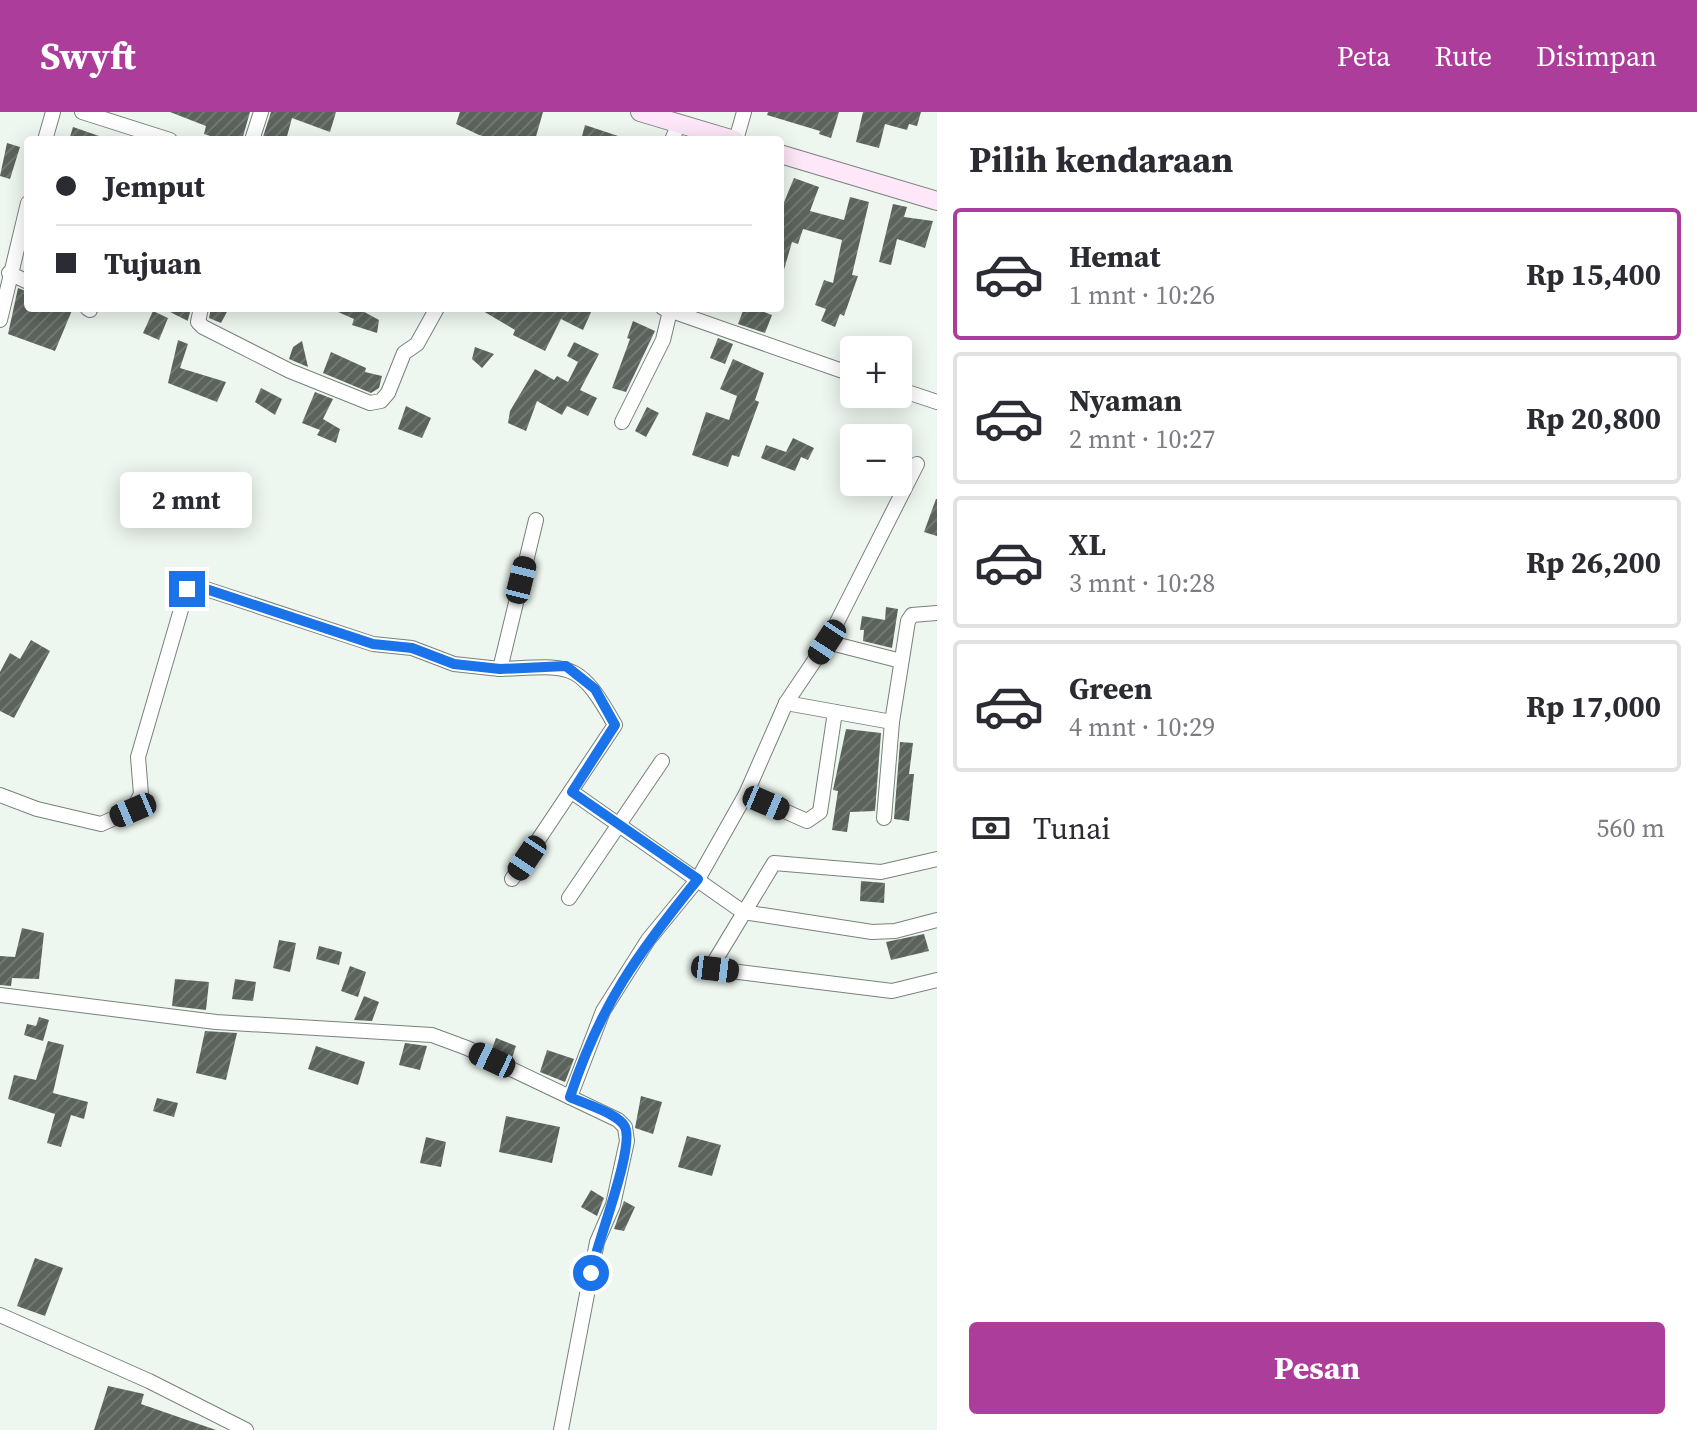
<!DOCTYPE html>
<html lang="id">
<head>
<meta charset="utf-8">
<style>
	:root { --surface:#fff; --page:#f2f2f3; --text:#2b2b33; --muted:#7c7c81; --line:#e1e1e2; --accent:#ad3d9a }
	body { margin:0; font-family:"Source Serif 4",serif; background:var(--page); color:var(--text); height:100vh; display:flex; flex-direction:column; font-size:30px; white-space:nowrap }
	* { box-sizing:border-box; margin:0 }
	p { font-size:26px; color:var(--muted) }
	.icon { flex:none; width:44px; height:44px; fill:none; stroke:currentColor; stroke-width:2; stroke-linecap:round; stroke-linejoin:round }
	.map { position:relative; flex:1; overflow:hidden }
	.drawer { display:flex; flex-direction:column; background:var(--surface); width:760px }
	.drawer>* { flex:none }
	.top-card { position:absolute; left:24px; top:24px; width:760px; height:176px; border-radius:8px; box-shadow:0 4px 20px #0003; display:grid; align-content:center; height:176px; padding:0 32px; background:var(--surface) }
	.tools { position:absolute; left:840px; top:224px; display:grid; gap:16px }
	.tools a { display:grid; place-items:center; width:72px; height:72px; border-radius:8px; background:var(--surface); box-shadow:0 4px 20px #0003; font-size:40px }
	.end { position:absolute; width:36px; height:36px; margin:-18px; border:10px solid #1a73e8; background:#fff; box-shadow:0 0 0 4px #fff }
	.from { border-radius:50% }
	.bubble { position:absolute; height:56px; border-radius:8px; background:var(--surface); box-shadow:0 4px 20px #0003; font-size:26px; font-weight:700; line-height:56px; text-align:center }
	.car { position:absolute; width:24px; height:48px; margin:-24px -12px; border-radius:10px; box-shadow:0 0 6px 2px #0007; background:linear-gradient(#222 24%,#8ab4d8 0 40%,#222 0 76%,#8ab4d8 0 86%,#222 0) }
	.top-card b { display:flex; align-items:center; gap:28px; height:76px; font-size:30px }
	.top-card b+b { border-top:2px solid var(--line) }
	.top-card i { width:20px; height:20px; background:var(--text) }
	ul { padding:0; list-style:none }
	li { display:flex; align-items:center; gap:24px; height:132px; margin:0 16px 12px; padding:0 16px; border:4px solid var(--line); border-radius:8px }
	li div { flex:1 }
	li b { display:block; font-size:30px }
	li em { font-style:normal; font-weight:700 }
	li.current { border-color:var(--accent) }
	li>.icon { width:72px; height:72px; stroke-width:1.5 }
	h2 { padding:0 32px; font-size:36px; line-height:96px }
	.pay { display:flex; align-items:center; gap:20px; height:88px; padding:0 32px; font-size:30px }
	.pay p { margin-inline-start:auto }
	.action { display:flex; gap:16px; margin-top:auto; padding:16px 32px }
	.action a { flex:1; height:92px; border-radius:8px; background:var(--accent); color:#fff; font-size:32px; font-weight:700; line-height:92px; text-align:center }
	header { display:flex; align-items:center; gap:48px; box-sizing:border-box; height:112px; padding:0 40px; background:var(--accent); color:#fff }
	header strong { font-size:38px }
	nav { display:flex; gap:44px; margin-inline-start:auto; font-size:28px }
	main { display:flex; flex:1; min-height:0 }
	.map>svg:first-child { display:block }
	.building { fill:url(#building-hatch) }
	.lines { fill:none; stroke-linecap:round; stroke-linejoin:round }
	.street-casing { stroke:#79817b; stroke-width:16 }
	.secondary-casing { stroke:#79817b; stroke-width:20 }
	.street { stroke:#fff; stroke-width:14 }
	.secondary { stroke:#fde7f8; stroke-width:18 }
	.route { stroke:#1a73e8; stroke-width:10 }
</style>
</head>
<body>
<header>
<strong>Swyft</strong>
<nav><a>Peta</a><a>Rute</a><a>Disimpan</a></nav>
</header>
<main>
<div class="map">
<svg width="937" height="1318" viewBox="0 0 937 1318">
	<defs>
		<pattern id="building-hatch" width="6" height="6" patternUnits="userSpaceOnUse" patternTransform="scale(2)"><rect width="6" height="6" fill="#5c635d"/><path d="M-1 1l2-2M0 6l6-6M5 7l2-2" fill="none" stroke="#727873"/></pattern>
	</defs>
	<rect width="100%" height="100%" fill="#edf6ef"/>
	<g class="building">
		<path d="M170 0H250L242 28H223L204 22 206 14Z"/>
		<path d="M271 0H336L330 20 292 6 286 28H262Z"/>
		<path d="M460 0H543L535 28H497L479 23 456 12Z"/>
		<path d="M768 0H839L831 26 819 22 820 19 767 3Z"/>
		<path d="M863 0H921L917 14 909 12 907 18 885 12 879 36 856 30Z"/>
		<path d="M585 13 624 26V28H581Z"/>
		<path d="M73 15 105 26V28H69Z"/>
		<path d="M7 31 20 35 10 67 0 64Z"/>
		<path d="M794 66 819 75 810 99 844 108 850 85 869 90 852 163 858 164 844 204 840 202 835 215 821 209 826 197 815 193 824 168 833 171 842 128 803 117 798 132 792 130 783 161 780 160V100Z"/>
		<path d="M893 92 907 95 904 105 933 109 925 136 897 127 891 153 879 150Z"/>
		<path d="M18 176 28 180V196H73L55 239 8 222Z"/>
		<path d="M162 196H191L188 208V209Z"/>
		<path d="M211 196H229L221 211 209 206Z"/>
		<path d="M329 196H357L379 208 377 221 352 213 354 207Z"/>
		<path d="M478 196H593L583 218 561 207 545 239 513 223 515 218Z"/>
		<path d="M744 196H766L764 200 772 203 765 221 738 212Z"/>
		<path d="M153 199 168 206 159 228 143 221Z"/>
		<path d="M633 209 655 219 626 280 612 276 630 227 627 226Z"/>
		<path d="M718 226 733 232 725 252 710 246Z"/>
		<path d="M178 228 188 232 180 256 226 270 217 290 168 271Z"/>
		<path d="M302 229 308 255 289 247 293 235Z"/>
		<path d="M574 230 599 242 580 278 597 286 588 304 567 294 562 303 537 289 526 319 508 311 510 299 535 257 554 268 557 264 568 270 578 250 567 244Z"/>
		<path d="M475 235 494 242 482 256 472 247Z"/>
		<path d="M331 240 366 256 365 260 382 264 379 276 371 281 323 261Z"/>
		<path d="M733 247 764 261 755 288 759 290 739 345 732 343 728 355 692 343 706 300 729 308 737 284 720 277Z"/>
		<path d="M261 276 282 287 275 303 255 290Z"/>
		<path d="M315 280 333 287 323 307 340 317 336 331 317 323 320 318 302 311Z"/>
		<path d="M406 294 431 306 422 326 398 317Z"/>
		<path d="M647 295 659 301 646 325 635 319Z"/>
		<path d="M793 326 814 336 808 348 801 345 795 359 761 346 766 333 786 340Z"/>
		<path d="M936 387H937V424L924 420Z"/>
		<path d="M886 495 898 497 892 536 863 529 864 518H860L862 504 885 508Z"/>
		<path d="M31 528 50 539 14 606 0 599V560L10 541 20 547Z"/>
		<path d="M846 617 881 621 875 699 850 700 847 720 832 718 838 679 833 678Z"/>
		<path d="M900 630 913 631 909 662H914L909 709 894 707Z"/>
		<path d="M861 769 885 771 884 791 860 789Z"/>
		<path d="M22 816 44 821 39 867 12 866 11 874 0 873V844L15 845Z"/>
		<path d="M924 822 929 839 891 848 886 830Z"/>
		<path d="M279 828 296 831 290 860 273 856Z"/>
		<path d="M319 834 342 840 339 853 316 847Z"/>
		<path d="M350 854 366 860 358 885 341 879Z"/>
		<path d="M175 867 209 870 206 898 172 894Z"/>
		<path d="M235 867 256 870 253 889 232 887Z"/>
		<path d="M364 884 379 890 372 909 354 908Z"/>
		<path d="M39 905 49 908 43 929 24 923 27 912 36 914Z"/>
		<path d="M205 919 237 921 226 968 196 961Z"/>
		<path d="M496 926 516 934 512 946 492 937Z"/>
		<path d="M48 929 64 933 53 981 88 990 84 1007 71 1003 61 1035 47 1031 55 1002 8 987 14 963 36 968Z"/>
		<path d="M405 931 427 934 420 958 399 953Z"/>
		<path d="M316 934 365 950 358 973 308 957Z"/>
		<path d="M547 938 574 947 565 970 540 960Z"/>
		<path d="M641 984 662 990 653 1022 635 1016Z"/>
		<path d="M157 986 178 991 174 1005 153 999Z"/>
		<path d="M506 1004 560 1015 552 1051 499 1040Z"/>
		<path d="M687 1024 721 1033 712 1064 678 1055Z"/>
		<path d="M426 1025 446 1030 441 1055 420 1051Z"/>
		<path d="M591 1078 604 1086 597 1104 581 1095Z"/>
		<path d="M624 1089 635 1095 624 1119 614 1117Z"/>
		<path d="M35 1146 63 1156 45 1204 17 1194Z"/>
		<path d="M108 1274 144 1282 141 1292 216 1318H94Z"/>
	</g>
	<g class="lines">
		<g class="street-casing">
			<g id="street">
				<path d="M82 0 170 28"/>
				<path d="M45 28 53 0"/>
				<path d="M252 28 261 0"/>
				<path d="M672 28 679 11"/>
				<path d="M736 28 744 0"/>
				<path d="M9 161 28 170"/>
				<path d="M87 196 90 198"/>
				<path d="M201 196 198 210 203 215 290 259 370 291 381 289 388 281 404 241 417 232 437 196"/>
				<path d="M663 196 854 263"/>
				<path d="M0 208 28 91"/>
				<path d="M898 277 937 290"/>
				<path d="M622 310 663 228 670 199"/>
				<path d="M827 530 901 549"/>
				<path d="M786 591 892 610"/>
				<path d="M572 680 743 800 872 820 895 819 937 808"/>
				<path d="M746 682 807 709 820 700 835 600"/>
				<path d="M0 683 37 697 101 712 133 698 141 682 138 645 187 477 200 475 373 532 412 536 454 552 500 557"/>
				<path d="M884 706 892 610 908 509 912 503 937 501"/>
				<path d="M937 747 881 760 774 751 713 852 715 857 892 879 937 868"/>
				<path d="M512 767 615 613C578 547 571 554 500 557L536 408"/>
				<path d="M569 786 662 649"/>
				<path d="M0 883 216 910 432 923 467 936 618 1008 625 1015 627 1029 613 1093 597 1130 561 1318"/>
				<path d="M570 985 603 899 648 828 698 767 746 682 786 591 827 530 917 352"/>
				<path d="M0 1203 149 1269 246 1318"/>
			</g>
		</g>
		<g class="secondary-casing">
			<g id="secondary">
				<path d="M640 0 734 28"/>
				<path d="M780 42 937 89"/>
			</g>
		</g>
		<use href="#street" class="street"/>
		<use href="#secondary" class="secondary"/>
	</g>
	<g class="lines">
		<path class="route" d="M187 477 200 475 373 532 412 536 454 552 500 557 566 554 595 577 615 613 572 680 698 767C638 841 600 893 570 985 584 992 618 1001 625 1015 635 1036 596 1133 591 1161"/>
	</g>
</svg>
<div class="tools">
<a>+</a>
<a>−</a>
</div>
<i class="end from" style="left:591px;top:1161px"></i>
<i class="end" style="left:187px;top:477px"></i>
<div class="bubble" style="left:120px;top:360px;width:132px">2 mnt</div>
<i class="car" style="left:521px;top:468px;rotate:14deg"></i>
<i class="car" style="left:827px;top:530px;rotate:213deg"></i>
<i class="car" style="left:766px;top:691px;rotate:113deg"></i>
<i class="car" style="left:133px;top:698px;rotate:247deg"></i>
<i class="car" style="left:527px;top:746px;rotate:214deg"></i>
<i class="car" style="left:715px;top:857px;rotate:97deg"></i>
<i class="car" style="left:492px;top:948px;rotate:295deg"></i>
<div class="top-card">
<b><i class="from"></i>Jemput</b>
<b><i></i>Tujuan</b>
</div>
</div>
<section class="drawer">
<h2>Pilih kendaraan</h2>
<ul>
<li class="current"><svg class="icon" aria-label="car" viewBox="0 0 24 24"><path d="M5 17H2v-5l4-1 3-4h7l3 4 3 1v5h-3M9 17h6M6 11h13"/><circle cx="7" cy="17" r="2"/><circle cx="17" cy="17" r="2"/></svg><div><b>Hemat</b><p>1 mnt · 10:26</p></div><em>Rp 15,400</em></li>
<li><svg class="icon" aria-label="car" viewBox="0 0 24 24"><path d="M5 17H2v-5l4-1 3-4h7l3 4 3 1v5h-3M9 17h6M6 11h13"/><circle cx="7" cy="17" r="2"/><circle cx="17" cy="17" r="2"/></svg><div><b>Nyaman</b><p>2 mnt · 10:27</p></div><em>Rp 20,800</em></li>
<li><svg class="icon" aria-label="car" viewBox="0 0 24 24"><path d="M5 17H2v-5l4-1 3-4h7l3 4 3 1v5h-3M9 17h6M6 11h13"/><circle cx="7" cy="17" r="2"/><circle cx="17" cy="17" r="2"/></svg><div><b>XL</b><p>3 mnt · 10:28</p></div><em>Rp 26,200</em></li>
<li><svg class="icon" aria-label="car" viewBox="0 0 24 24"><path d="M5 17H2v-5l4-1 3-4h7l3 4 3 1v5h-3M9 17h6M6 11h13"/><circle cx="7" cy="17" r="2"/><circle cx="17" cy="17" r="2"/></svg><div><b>Green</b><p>4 mnt · 10:29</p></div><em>Rp 17,000</em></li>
</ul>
<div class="pay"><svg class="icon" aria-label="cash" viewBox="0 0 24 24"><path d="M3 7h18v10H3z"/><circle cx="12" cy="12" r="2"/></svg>Tunai<p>560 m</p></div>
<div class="action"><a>Pesan</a></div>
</section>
</main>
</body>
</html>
